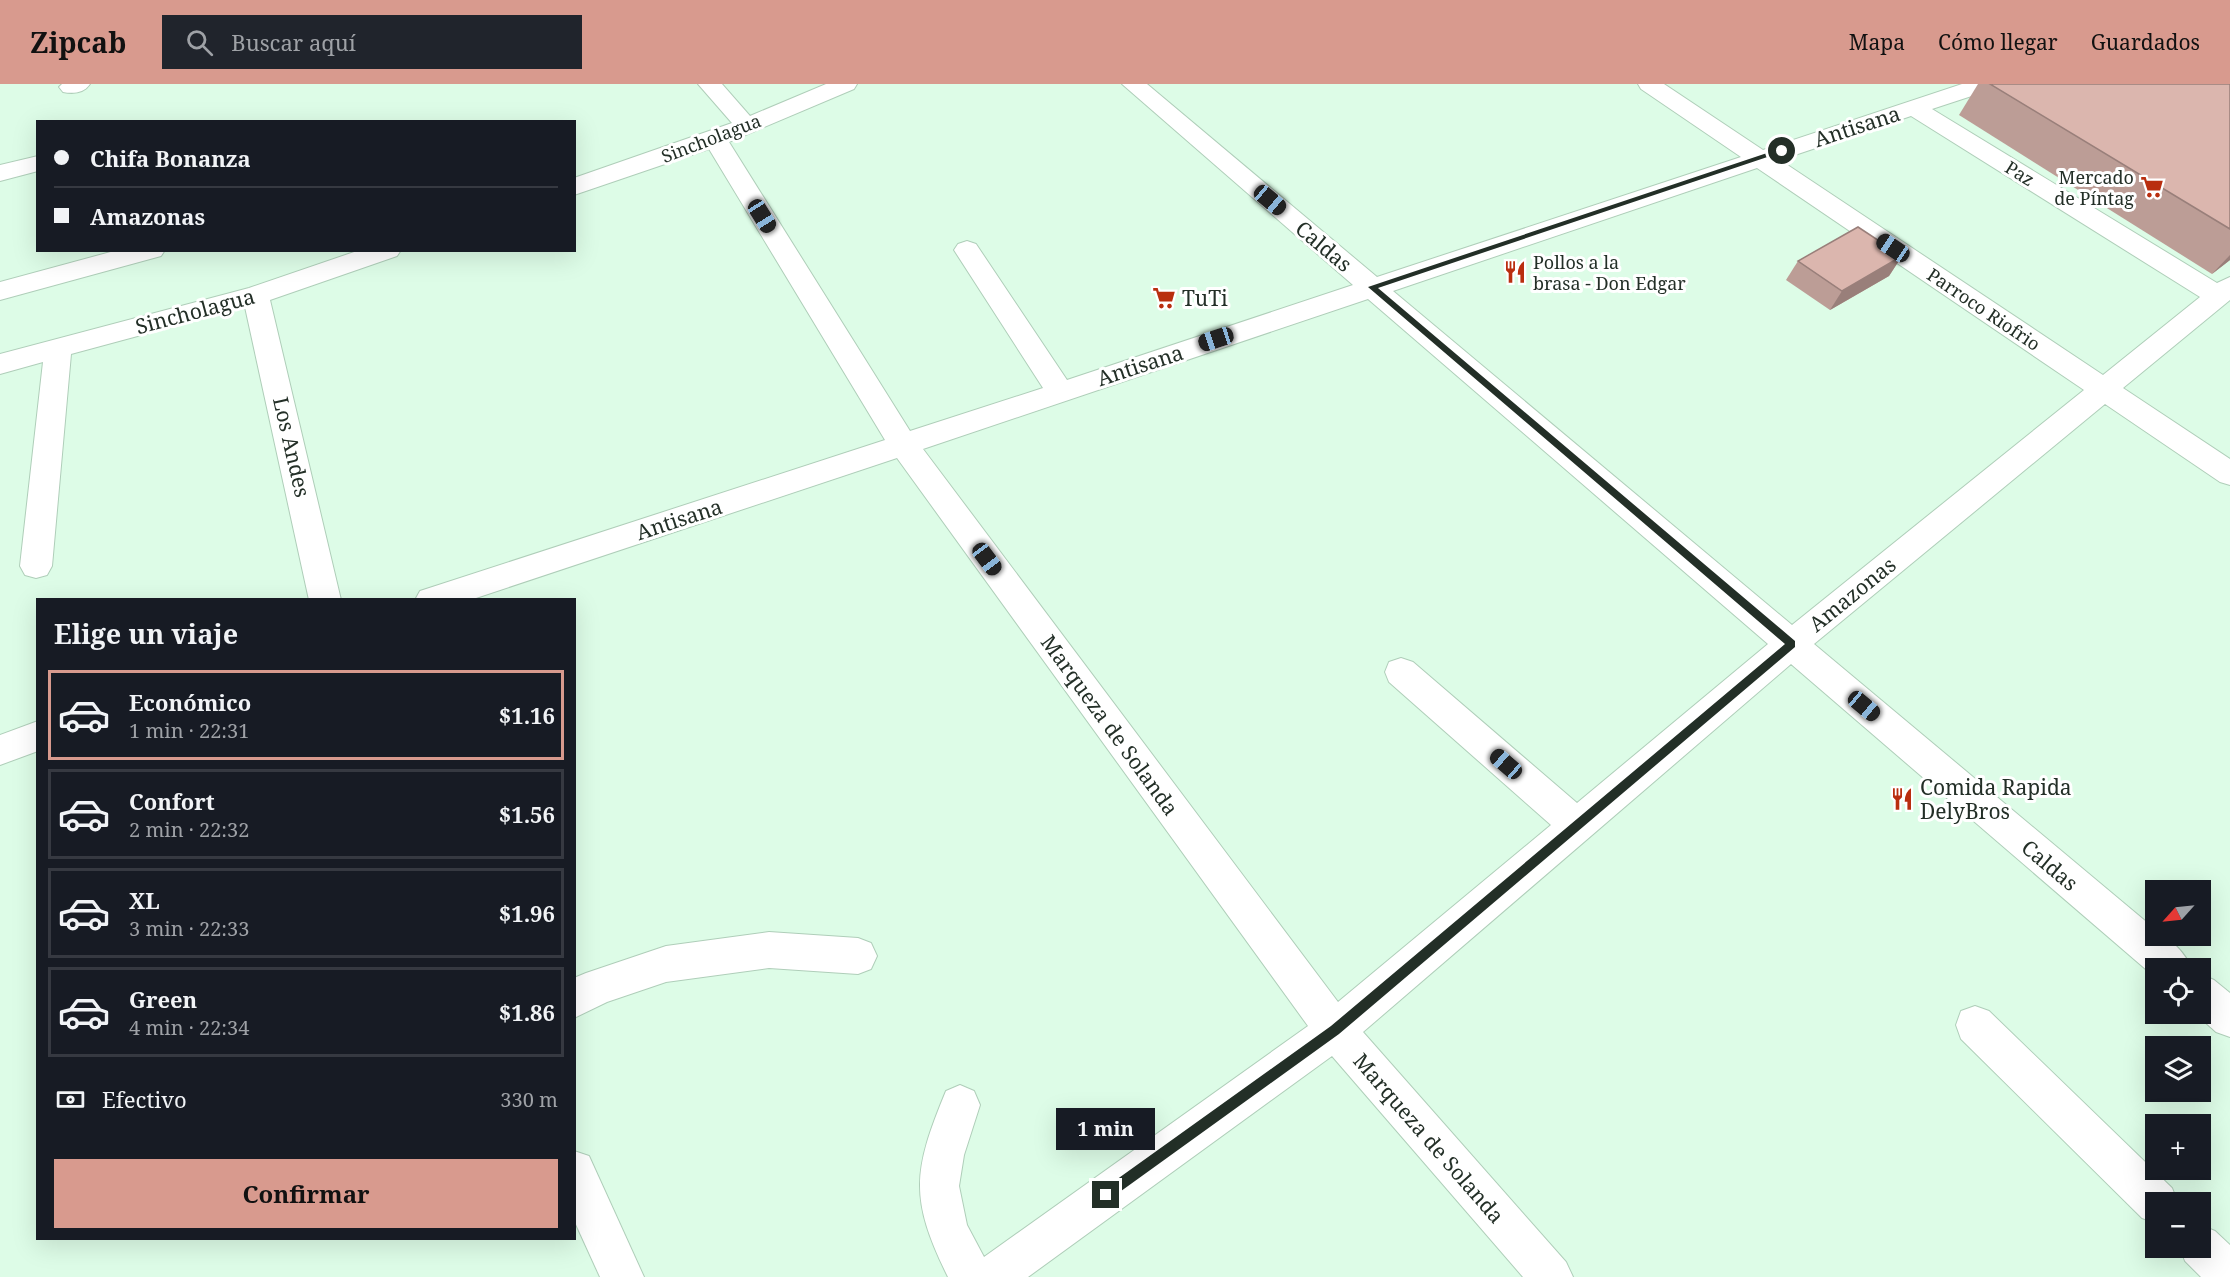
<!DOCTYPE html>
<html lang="es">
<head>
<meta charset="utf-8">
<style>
	:root { --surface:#171b24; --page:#20242c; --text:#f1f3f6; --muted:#9ea1a6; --line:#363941; --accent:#d89a8e }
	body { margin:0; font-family:"Noto Serif",serif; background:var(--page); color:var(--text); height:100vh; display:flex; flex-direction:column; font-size:22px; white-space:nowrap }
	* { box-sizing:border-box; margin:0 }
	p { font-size:20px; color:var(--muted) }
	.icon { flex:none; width:33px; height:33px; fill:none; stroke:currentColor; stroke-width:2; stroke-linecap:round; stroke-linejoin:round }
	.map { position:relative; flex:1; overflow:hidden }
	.sheet { position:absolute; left:36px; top:514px; width:540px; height:642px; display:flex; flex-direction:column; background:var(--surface); border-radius:0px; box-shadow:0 6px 24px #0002 }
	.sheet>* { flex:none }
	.top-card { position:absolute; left:36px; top:36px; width:540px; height:132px; border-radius:0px; box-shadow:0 6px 24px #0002; display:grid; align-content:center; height:132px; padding:0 18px; background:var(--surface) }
	.needle { width:39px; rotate:243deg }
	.buttons { position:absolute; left:2145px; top:796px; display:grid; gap:12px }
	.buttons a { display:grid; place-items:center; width:66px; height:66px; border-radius:0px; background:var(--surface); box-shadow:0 6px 24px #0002; font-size:30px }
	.end { position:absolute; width:27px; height:27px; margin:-14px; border:8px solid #232f27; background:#fff; box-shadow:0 0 0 3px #fff }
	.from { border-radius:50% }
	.bubble { position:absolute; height:42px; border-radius:0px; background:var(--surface); box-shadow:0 6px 24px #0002; font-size:20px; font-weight:700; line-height:42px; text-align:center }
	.car { position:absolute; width:18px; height:36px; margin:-18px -9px; border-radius:8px; box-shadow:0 0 4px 2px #0007; background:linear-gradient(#222 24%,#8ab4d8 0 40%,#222 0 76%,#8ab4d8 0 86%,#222 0) }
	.top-card b { display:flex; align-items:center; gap:21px; height:57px; font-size:22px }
	.top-card b+b { border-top:2px solid var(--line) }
	.top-card i { width:15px; height:15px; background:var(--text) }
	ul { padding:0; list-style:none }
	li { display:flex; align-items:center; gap:18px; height:90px; margin:0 12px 9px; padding:0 6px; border:3px solid var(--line); border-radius:0px }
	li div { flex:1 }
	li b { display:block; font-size:22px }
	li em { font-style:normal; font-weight:700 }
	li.current { border-color:var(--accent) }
	li>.icon { width:54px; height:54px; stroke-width:1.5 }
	h2 { padding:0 18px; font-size:27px; line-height:72px }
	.pay { display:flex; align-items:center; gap:15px; height:66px; padding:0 18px; font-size:22px }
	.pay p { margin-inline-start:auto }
	.action { display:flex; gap:12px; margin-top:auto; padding:12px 18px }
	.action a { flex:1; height:69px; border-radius:0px; background:var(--accent); color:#111; font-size:24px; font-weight:700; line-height:69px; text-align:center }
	header { display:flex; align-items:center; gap:36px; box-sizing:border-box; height:84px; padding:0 30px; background:var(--accent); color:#111 }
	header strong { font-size:28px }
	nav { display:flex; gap:33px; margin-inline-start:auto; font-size:21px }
	.search { width:420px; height:54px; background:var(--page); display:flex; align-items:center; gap:15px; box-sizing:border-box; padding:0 21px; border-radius:0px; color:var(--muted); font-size:22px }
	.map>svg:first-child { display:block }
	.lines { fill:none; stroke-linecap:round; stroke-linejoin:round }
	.minor-casing { stroke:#afceb9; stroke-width:2 }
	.minor { fill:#fff; fill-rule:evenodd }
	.wall { fill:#bc9d96 }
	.shaded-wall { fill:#997f7a }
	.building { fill:#dbb6ae; stroke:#997f7a; stroke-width:1.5 }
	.route { fill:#232f27 }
	.labels { text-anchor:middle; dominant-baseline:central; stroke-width:6; stroke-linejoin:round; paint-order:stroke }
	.far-street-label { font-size:18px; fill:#232f27; stroke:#fff }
	.far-poi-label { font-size:18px; fill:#232f27; stroke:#fff; text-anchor:end }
	.street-label { font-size:21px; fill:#232f27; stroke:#fff }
	.poi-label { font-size:21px; fill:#232f27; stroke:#fff; text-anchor:start }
</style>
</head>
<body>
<header>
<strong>Zipcab</strong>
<div class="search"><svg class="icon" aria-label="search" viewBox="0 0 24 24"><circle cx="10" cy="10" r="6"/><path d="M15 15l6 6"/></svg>Buscar aquí</div>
<nav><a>Mapa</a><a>Cómo llegar</a><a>Guardados</a></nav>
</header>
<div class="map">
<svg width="2230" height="1193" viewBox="0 0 2230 1193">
	<rect width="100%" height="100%" fill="#ddfce7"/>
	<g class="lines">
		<g class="minor-casing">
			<g id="minor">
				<path d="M62 0H90C84 9 73 10 63 8L59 3Z"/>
				<path d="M698 0H722L750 32 826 0H857L854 5 729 58 910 347 1043 304 954 166 958 160 967 157 976 160 1067 296 1353 201 1122 0H1147L1377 193 1741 73 1641 5 1638 0H1664L1763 66 1962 0H1996L1993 5 1932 25 2217 199 2230 193V216L2123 304 2230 375V401L2220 398 2105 320 1814 560 2156 846V852C2171 852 2186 871 2192 885H2156V894L1791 580 1363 948 1566 1178 1573 1193H1523L1332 972 1028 1193H948C909 1114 913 1087 946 1007L960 1001 974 1007 980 1021 964 1071 959 1102 967 1141 984 1173 1308 942 897 374 470 516H415L420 507 885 356 709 65 574 111V94L732 39ZM1911 32 2200 213 2103 291 1780 76ZM1757 84 2084 306 1792 541 1393 207ZM1368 215 1768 560 1577 719 1413 578 1401 574 1389 578 1385 588 1389 598 1551 741 1338 918 923 365Z"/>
				<path d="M38 72V87L0 97V81Z"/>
				<path d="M118 166H165L161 172 0 216V198Z"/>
				<path d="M360 166H401L397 172 270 216 341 516H309L245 223 71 270 52 482 47 491 36 494 25 491 20 482 43 278 0 290V270L249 204Z"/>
				<path d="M38 637V667L0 681V651Z"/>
				<path d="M769 848 858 854 871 859 877 872 871 885 858 890 769 884 666 898 607 918 574 934V894L586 889 666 862Z"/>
				<path d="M2200 890 2214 896 2230 909V953L2216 948 2196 930H2200Z"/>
				<path d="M1975 922 1989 927 2172 1104 2178 1119H2156V1139L2142 1134 1961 955 1956 941 1961 927Z"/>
				<path d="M574 1067 589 1072 644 1193H600L574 1136Z"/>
				<path d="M2200 1141 2215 1147 2230 1161V1193H2201L2185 1177 2180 1164H2200Z"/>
			</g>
		</g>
		<use href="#minor" class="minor"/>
	</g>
	<g class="wall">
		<path d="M1978 0H2230V176L2212 190 1959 31Z"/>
		<path d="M1902 172 1889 192 1830 226 1786 196 1798 177Z"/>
	</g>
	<g class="shaded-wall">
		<path d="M2230 171V176L2212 190Z"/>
		<path d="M1902 172 1889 192 1830 226 1842 207Z"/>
	</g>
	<g class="building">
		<path d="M1990 0H2230V145Z"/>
		<path d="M1858 143 1902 172 1842 207 1798 177Z"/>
	</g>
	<path class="route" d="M1779 65 1785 67 1378 204 1795 557V563L1339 950 1110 1115 1106 1117 1102 1115 1100 1111 1102 1106 1331 942 1785 560 1368 203Z"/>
	<defs>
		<g id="supermarket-bare" transform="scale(1.8)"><path d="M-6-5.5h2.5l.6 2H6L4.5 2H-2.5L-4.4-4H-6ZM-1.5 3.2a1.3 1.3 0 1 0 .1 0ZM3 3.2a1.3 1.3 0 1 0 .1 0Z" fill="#b92e0f" stroke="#fff" stroke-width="2.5" paint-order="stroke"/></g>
		<g id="restaurant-bare" transform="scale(1.8)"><path d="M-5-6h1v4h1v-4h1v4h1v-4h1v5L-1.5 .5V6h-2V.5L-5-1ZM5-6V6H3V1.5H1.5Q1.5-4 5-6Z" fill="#b92e0f" stroke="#fff" stroke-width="2.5" paint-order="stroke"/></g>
	</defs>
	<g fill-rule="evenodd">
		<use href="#supermarket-bare" x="2152" y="103"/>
		<use href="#restaurant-bare" x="1515" y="188"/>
		<use href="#supermarket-bare" x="1164" y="214"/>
		<use href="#restaurant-bare" x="1902" y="715"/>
	</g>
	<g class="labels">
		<g class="far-street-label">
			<text transform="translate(711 54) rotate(-21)">Sincholagua</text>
			<text transform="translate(2020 89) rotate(32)">Paz</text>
			<text transform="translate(1984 225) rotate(34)">Parroco Riofrio</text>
		</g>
		<g class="far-poi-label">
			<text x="2134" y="93">Mercado<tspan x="2134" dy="21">de Píntag</tspan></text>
			<text x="1533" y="178" text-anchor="start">Pollos a la<tspan x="1533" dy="21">brasa - Don Edgar</tspan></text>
		</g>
		<g class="street-label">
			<text transform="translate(1857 42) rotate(-18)">Antisana</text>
			<text transform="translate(1324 162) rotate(40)">Caldas</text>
			<text transform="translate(195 227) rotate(-15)">Sincholagua</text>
			<text transform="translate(1140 281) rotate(-18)">Antisana</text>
			<text transform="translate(292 363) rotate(77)">Los Andes</text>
			<text transform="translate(679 435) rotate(-18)">Antisana</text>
			<text transform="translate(1852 510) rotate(-39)">Amazonas</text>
			<text transform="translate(1110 641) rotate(54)">Marqueza de Solanda</text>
			<text transform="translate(2050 781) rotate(40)">Caldas</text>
			<text transform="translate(1429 1054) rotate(49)">Marqueza de Solanda</text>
		</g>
		<g class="poi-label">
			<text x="1182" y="214">TuTi</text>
			<text x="1920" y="703">Comida Rapida<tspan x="1920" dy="24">DelyBros</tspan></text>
		</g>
	</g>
</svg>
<div class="buttons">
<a><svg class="needle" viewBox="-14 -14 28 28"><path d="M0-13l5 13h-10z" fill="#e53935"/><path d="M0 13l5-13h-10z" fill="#9ea1a6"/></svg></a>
<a><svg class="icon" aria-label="locate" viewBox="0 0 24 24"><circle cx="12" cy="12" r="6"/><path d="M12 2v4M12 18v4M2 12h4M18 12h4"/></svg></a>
<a><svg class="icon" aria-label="layers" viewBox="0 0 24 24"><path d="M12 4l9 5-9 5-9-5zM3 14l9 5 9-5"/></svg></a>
<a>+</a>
<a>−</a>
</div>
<i class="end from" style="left:1782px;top:67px"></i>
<i class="end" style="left:1106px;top:1111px"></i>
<div class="bubble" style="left:1056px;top:1024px;width:99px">1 min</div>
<i class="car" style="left:1270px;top:116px;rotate:130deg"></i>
<i class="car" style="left:762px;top:132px;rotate:148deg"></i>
<i class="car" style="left:1893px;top:164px;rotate:304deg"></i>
<i class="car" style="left:1216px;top:255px;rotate:252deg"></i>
<i class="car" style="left:987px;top:475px;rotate:143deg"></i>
<i class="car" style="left:1864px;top:622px;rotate:130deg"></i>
<i class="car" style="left:1506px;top:680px;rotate:311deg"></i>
<div class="top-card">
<b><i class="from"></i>Chifa Bonanza</b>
<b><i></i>Amazonas</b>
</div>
<section class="sheet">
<h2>Elige un viaje</h2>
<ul>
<li class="current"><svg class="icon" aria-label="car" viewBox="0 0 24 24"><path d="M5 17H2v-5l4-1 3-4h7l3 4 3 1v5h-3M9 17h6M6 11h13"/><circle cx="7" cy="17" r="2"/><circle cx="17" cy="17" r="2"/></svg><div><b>Económico</b><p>1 min · 22:31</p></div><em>$1.16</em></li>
<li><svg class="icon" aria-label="car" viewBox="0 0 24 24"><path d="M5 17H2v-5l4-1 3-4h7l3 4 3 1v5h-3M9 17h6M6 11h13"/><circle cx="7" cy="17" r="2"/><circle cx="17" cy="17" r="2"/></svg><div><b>Confort</b><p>2 min · 22:32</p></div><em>$1.56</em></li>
<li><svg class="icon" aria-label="car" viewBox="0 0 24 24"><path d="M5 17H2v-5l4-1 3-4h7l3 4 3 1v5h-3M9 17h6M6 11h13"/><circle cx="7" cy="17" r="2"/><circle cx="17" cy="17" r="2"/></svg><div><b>XL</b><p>3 min · 22:33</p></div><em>$1.96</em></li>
<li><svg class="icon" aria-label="car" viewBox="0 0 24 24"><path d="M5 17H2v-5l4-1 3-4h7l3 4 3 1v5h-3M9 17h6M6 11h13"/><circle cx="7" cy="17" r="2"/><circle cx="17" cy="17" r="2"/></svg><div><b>Green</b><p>4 min · 22:34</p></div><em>$1.86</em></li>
</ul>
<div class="pay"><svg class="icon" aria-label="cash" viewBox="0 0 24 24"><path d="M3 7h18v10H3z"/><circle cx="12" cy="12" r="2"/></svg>Efectivo<p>330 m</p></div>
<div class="action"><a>Confirmar</a></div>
</section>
</div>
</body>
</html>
